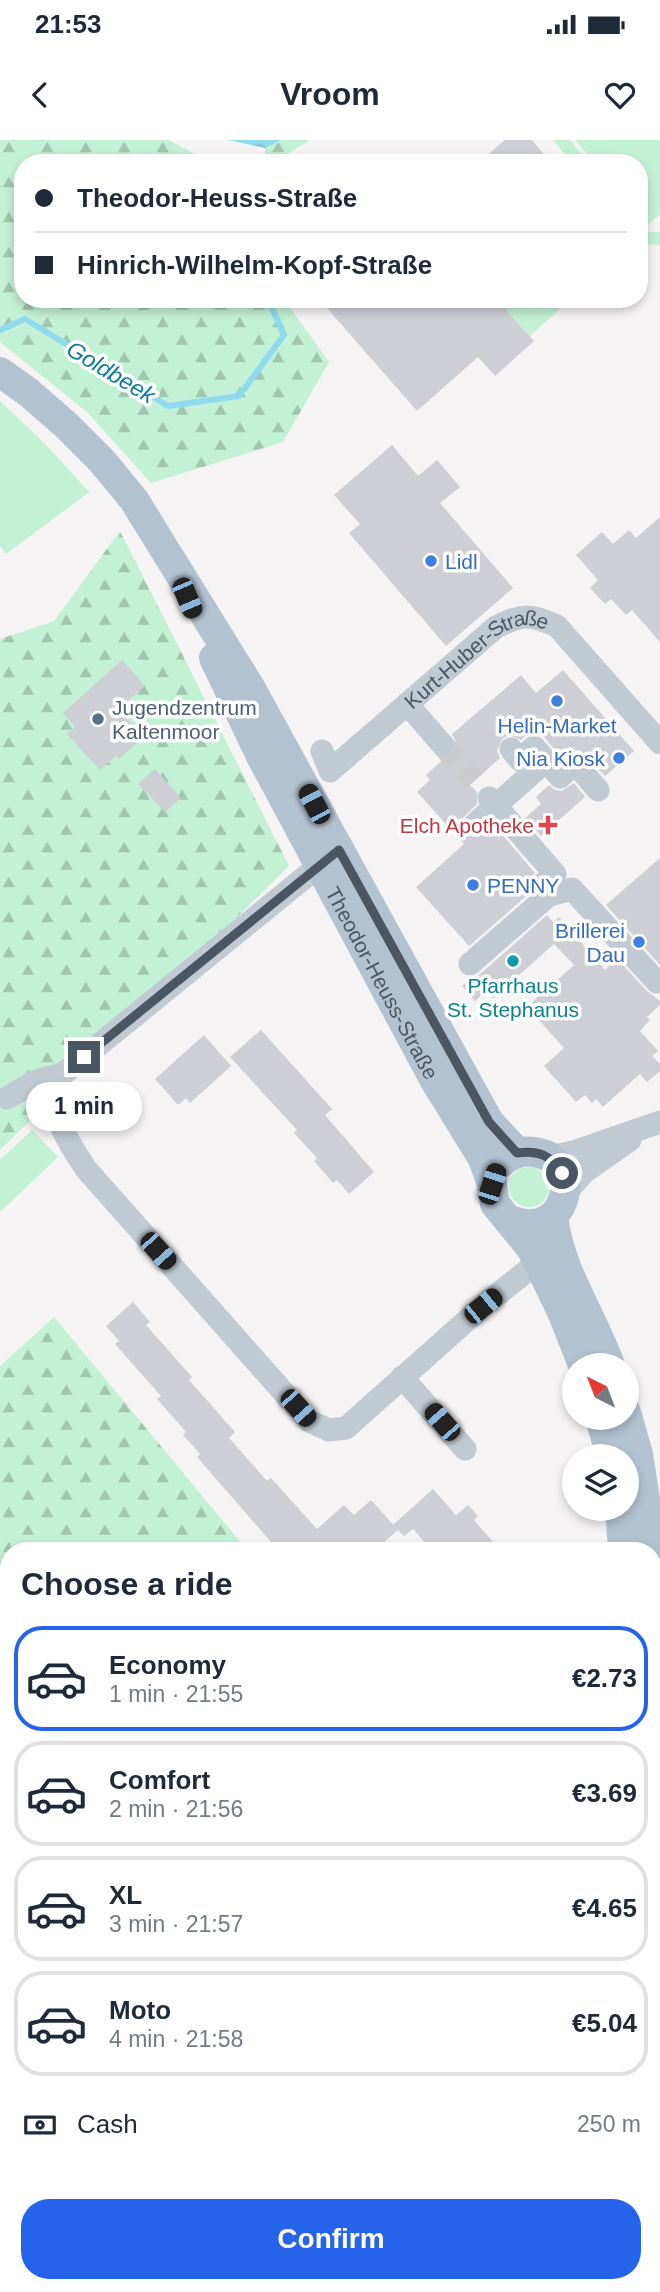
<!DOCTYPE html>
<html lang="en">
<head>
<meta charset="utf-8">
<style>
	:root { --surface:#fff; --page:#f6f6f7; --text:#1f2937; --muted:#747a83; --line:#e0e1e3; --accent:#2563eb }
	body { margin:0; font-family:Arial,sans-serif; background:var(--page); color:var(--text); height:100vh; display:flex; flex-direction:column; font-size:26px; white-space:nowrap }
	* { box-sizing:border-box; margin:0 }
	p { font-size:23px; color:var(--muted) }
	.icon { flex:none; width:38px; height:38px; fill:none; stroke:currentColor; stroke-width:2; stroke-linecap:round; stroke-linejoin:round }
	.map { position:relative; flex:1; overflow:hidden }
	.panel { position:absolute; left:0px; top:1402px; width:662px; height:751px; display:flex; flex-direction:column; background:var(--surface); border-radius:28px 28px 0 0; box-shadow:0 4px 10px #0003 }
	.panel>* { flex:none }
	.top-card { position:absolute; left:14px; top:14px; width:634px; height:154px; border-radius:28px; box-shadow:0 4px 10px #0003; display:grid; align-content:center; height:154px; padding:0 21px; background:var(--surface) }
	.needle { width:46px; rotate:318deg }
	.fabs { position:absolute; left:562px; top:1213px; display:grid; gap:14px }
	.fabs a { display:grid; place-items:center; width:77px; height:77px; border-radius:50%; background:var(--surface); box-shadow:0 4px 10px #0003; font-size:35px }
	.end { position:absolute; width:32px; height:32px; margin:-16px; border:9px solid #4a5661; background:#fff; box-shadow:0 0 0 4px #fff }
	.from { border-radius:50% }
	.bubble { position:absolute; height:49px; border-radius:24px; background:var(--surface); box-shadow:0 4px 10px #0003; font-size:23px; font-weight:700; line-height:49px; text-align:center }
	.car { position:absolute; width:21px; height:42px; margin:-21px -10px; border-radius:9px; box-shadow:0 0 5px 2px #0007; background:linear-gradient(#222 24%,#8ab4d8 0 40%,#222 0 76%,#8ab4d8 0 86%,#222 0) }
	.top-card b { display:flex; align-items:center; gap:24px; height:66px; font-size:26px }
	.top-card b+b { border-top:2px solid var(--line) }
	.top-card i { width:18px; height:18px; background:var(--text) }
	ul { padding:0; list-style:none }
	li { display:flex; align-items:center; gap:21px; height:105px; margin:0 14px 10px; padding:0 7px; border:4px solid var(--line); border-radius:28px }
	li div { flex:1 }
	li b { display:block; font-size:26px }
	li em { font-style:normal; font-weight:700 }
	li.on { border-color:var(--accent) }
	li>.icon { width:63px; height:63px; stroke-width:1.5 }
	h2 { padding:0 21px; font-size:32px; line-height:84px }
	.pay { display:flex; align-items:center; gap:18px; height:77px; padding:0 21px; font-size:26px }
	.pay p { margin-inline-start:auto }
	.button { display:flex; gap:14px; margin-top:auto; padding:14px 21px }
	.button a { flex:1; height:80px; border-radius:28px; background:var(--accent); color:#fff; font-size:28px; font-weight:700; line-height:80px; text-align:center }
	.status { display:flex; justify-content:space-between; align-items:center; height:49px; padding:0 35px; background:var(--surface); direction:ltr }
	.status svg { height:19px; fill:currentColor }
	header { display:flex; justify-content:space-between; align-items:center; height:91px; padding:0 21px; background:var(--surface); font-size:32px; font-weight:700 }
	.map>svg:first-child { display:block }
	.green { fill:#c3f1d5 }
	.forest { fill:url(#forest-firs) }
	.water { fill:url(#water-waves) }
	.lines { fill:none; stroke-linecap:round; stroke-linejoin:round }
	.stream { stroke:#90daee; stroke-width:6 }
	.building { fill:#cdcfd5 }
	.minor-tunnel { stroke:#caccce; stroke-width:23; stroke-dasharray:23 11; stroke-linecap:butt }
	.minor { stroke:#c1cad2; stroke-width:23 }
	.major { stroke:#b3c2d1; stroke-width:30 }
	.route { stroke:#4a5661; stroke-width:9 }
	.shop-dot { fill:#3f7fe0; stroke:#fff; stroke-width:2.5 }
	.service-dot { fill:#5c6f8a; stroke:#fff; stroke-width:2.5 }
	.health-dot { fill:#e0444e; stroke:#fff; stroke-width:2.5 }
	.culture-dot { fill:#0f9aa8; stroke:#fff; stroke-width:2.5 }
	.labels { text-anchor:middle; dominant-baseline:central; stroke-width:7; stroke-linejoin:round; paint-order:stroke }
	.shop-label { font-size:21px; fill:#366cbe; stroke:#fff; text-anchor:start }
	.street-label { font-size:21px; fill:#4a5661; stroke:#fff }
	.service-label { font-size:21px; fill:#4e5e75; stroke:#fff; text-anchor:start }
	.health-label { font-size:21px; fill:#be3a42; stroke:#fff; text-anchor:end }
	.culture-label { font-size:21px; fill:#0d838f; stroke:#fff }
	.water-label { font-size:23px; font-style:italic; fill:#0c7c9b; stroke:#fff }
</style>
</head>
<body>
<div class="status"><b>21:53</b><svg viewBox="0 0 49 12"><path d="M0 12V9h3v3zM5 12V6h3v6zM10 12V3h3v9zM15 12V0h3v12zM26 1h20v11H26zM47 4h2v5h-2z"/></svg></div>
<header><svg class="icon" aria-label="back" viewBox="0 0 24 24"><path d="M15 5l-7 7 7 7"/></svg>Vroom<svg class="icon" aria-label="heart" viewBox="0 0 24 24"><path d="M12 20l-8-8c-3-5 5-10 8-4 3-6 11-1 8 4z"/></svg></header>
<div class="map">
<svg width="660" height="2152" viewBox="0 0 660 2152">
	<defs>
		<pattern id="forest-firs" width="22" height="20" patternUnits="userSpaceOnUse" patternTransform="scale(1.75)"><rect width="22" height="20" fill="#c3f1d5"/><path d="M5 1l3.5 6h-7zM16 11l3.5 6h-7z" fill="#a0c6b0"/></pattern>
		<pattern id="water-waves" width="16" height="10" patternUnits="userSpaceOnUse" patternTransform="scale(1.75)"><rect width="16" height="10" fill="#90daee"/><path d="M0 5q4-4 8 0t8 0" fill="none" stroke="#78b4c4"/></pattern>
	</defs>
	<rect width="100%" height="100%" fill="#f5f3f3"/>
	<g class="green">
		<path d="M553 0H570L589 23H572Z"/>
		<path d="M575 0H660V74L649 84 639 73V23H595Z"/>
		<path d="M639 80 649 92H660V105L643 104 639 100Z"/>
		<path d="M518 159H571L530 196 506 170Z"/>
		<path d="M0 261 46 305 89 352 6 414 0 406Z"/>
		<path d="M32 990 58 1017 0 1072V1020Z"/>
		<circle cx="529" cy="1047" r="20"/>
		<path d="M9 1778V1799L0 1804V1783Z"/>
	</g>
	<g class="forest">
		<path d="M0 0H168L213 23H23V159H294L291 169 329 222 283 302 151 343 87 272 0 202Z"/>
		<path d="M281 0H310L286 15 265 20V8Z"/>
		<path d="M120 391 289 726 0 1010V499L54 481Z"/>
		<path d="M54 1177 247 1410H9V1566L0 1570V1226Z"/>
	</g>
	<path class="water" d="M228 0H281L265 8Z"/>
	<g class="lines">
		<path class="stream" d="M0 190 25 179 168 266 239 256 284 195 268 159"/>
	</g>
	<g class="building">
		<path d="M505 0H532L551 23H478Z"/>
		<path d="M319 159H518L506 170 534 201 495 236 478 217 417 271Z"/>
		<path d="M392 305 418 336 437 320 460 347 440 363 513 448 446 506 349 393 360 384 334 355Z"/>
		<path d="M660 377V502L632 470 626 475 611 459 605 464 590 448 598 440 576 415 602 392 613 404 629 390 636 398Z"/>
		<path d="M122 520 145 546 119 569 133 585 131 588 141 599 119 619 116 616 100 630 67 594 75 587 63 573Z"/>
		<path d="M563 530 634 611 605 636 580 610H571L561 617 545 598 533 589 521 600 509 595 502 599 497 611 500 618 470 645 477 652V664L463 678V686L471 696 478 697 494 685 535 733 526 743 530 753 469 806 416 747 464 704 417 652 430 640 426 635 455 609 456 602 452 594 521 535 536 553Z"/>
		<path d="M155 629 181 658 165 672 138 644Z"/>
		<path d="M574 643 585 657 541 696 525 678 541 664 536 657 549 645 555 650 562 651Z"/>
		<path d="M660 718V825L606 765Z"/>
		<path d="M547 775 553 782 559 777 605 830 617 819 647 851 660 861V865L647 877 650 880 640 891 658 911 652 916 660 924V931L647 942 640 934 603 967 596 959 592 963 585 955 576 962 544 926 564 908 527 867 574 825 554 804 493 858 486 851 475 861 462 846 479 835Z"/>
		<path d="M261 890 332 969 325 975 374 1032 349 1054 337 1040 333 1043 314 1021 317 1018 294 993 297 990 230 917Z"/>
		<path d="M204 895 231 926 190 963 186 958 178 965 155 939Z"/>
		<path d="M133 1162 150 1182 146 1185 192 1237 189 1240 235 1292 229 1298 267 1341 271 1338 317 1389 344 1365 354 1375 371 1360 398 1390 376 1409 371 1403 363 1410H278L197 1317 200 1314 183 1295 186 1292 157 1259 161 1256 115 1204 119 1201 106 1186Z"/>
		<path d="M433 1349 456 1375 468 1365 478 1376 474 1380 500 1410H445L437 1401 430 1408 413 1389 404 1396 393 1385Z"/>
	</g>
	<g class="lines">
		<path class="minor-tunnel" d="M442 604 474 641"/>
		<g class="minor">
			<path d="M407 564 442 604"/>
			<path d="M511 609 520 620 534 607 560 637 575 623 598 650"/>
			<path id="s1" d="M322 611 330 631 496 487C523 474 529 474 557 486L660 603"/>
			<path d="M489 658 555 734 541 746 549 755"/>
			<path d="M476 683 546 621"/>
			<path d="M470 824 549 755 572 749 657 842 660 841"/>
			<path d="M63 934C61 939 57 944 56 950 49 975 73 1009 86 1029L309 1281 329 1290 346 1288 483 1166 538 1122"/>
			<path d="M7 958 36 941 63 934 331 716"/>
			<path d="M549 1017 573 1012 660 982"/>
			<path d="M565 1054 584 1032 630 1000"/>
			<path d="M402 1237 465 1309"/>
			<path d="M0 1912 9 1919"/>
			<path d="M653 1959 660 1961"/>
			<path d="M357 2144 370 2152"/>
			<path d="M49 2152 52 2144"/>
		</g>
		<g class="major">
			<path d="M0 232 28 252 66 285 102 321 134 360 251 549 489 982 517 1012"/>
			<path id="s2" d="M214 518 262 618 434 939 483 1019 492 1044 495 1064 531 1108 538 1122 563 1174 583 1225"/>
			<path d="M502 1022C511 1014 521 1010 533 1012 587 1017 569 1106 508 1079"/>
			<path d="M553 1076C559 1130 592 1175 610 1225"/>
			<path d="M626 1272 638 1314 660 1458"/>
			<path d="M600 1278 611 1316"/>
			<path d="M620 1368 623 1410"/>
			<path d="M0 1763 9 1759"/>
		</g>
	</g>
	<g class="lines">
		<path class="route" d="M84 917 339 710 489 982 517 1013C538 1010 551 1015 562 1033"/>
	</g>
	<g class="shop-dot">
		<circle cx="431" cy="421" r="7"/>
		<circle cx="557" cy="561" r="7"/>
		<circle cx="619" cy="618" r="7"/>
		<circle cx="473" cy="745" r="7"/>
		<circle cx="639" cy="802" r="7"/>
	</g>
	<circle class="service-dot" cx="98" cy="579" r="7"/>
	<path class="health-dot" d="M544.5 674.5h7v7h7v7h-7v7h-7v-7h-7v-7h7z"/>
	<circle class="culture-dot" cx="513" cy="821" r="7"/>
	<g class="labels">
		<g class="shop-label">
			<text x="445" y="421">Lidl</text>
			<text x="557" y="585" text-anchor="middle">Helin-Market</text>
			<text x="605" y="618" text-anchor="end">Nia Kiosk</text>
			<text x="487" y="745">PENNY</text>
			<text x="625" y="790" text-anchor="end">Brillerei<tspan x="625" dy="24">Dau</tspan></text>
		</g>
		<g class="street-label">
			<text stroke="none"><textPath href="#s1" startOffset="210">Kurt-Huber-Straße</textPath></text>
			<text stroke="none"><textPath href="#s2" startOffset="366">Theodor-Heuss-Straße</textPath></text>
		</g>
		<g class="service-label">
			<text x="112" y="567">Jugendzentrum<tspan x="112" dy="24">Kaltenmoor</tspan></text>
		</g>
		<g class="health-label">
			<text x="534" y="685">Elch Apotheke</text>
		</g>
		<g class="culture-label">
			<text x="513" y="845">Pfarrhaus<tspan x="513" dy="24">St. Stephanus</tspan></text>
		</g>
		<g class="water-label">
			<text transform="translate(111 232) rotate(31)">Goldbeek</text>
		</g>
	</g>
</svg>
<div class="fabs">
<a><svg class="needle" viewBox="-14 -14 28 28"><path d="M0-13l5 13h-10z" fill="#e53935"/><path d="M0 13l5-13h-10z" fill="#747a83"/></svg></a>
<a><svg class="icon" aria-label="layers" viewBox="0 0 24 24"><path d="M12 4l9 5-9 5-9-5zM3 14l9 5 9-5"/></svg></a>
</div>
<i class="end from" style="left:562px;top:1033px"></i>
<i class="end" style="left:84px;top:917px"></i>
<div class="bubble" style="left:26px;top:942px;width:116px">1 min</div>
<i class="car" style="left:187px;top:458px;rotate:157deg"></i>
<i class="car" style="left:314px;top:664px;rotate:332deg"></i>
<i class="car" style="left:492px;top:1044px;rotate:18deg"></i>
<i class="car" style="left:158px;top:1111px;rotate:138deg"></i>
<i class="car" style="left:483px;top:1166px;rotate:51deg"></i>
<i class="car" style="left:298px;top:1268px;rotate:138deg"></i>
<i class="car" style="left:442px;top:1282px;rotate:319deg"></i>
<div class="top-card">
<b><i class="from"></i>Theodor-Heuss-Straße</b>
<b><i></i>Hinrich-Wilhelm-Kopf-Straße</b>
</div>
<section class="panel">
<h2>Choose a ride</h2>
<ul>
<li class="on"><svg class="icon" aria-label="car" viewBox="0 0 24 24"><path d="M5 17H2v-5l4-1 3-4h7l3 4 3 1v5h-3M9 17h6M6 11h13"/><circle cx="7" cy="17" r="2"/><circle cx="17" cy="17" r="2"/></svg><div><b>Economy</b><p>1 min · 21:55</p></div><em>€2.73</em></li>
<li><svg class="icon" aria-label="car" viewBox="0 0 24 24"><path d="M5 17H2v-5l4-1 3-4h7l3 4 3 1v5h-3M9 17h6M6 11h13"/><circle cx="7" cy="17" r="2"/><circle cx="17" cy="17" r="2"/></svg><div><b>Comfort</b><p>2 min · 21:56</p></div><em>€3.69</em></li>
<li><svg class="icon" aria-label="car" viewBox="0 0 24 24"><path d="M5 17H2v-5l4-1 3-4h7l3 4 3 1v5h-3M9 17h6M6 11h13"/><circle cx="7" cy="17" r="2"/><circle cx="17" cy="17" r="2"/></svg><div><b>XL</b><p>3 min · 21:57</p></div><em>€4.65</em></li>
<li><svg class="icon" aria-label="car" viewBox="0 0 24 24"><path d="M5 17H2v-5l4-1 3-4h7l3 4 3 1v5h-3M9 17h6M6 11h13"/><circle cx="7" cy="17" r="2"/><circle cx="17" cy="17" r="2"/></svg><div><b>Moto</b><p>4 min · 21:58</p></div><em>€5.04</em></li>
</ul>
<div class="pay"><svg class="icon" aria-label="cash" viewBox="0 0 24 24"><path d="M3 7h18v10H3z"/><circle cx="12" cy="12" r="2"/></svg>Cash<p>250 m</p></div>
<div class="button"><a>Confirm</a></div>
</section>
</div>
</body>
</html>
